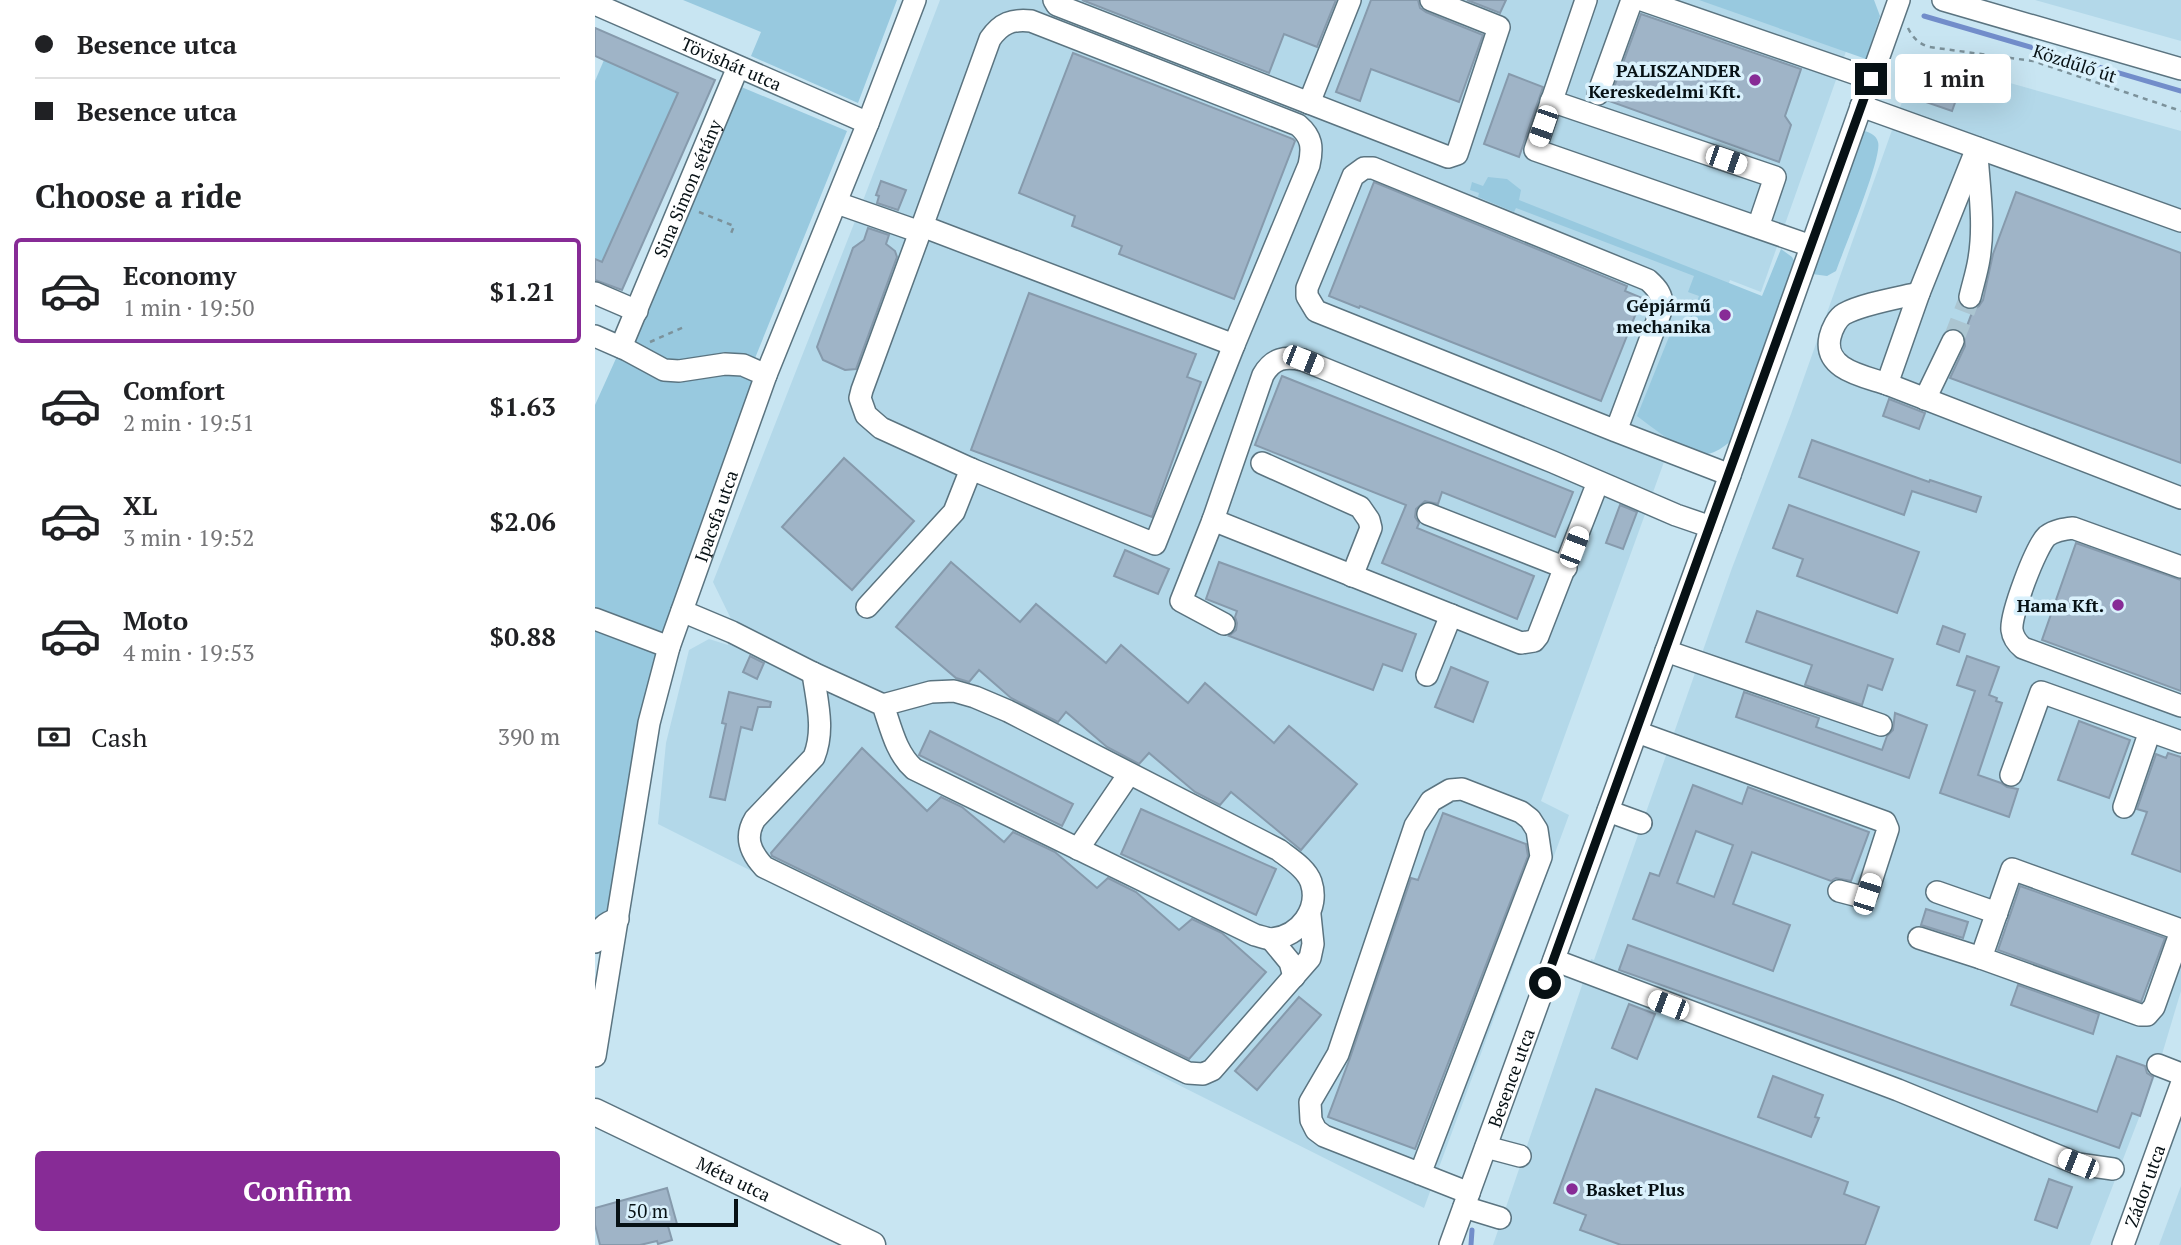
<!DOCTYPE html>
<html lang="en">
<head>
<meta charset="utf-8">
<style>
	:root { --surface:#fff; --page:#f6f6f6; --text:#202124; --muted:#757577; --line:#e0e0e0; --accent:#872b96 }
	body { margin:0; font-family:"PT Serif",serif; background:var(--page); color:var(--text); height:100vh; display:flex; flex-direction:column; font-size:26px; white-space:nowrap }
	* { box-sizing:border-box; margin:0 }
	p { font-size:23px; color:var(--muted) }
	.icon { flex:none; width:38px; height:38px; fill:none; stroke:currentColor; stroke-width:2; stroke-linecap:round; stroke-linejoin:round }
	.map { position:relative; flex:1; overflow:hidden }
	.drawer { display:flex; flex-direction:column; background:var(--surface); width:595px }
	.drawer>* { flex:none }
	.hud { display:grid; align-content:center; height:154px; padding:0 35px; background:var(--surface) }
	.scale { position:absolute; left:21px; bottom:18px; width:122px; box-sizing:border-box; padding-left:7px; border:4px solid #071115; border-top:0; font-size:19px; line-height:24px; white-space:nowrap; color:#071115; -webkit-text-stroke:5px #daf1fc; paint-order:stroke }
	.end { position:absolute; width:32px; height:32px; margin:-16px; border:9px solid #071115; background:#fff; box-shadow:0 0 0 4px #fff }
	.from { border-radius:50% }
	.bubble { position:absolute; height:49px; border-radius:7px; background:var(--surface); box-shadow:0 7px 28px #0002; font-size:23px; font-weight:700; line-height:49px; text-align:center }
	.car { position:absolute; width:21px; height:42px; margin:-21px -10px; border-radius:9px; box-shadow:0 0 5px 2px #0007; background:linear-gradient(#fff 24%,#345 0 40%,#fff 0 76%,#345 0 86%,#fff 0) }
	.hud b { display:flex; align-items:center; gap:24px; height:66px; font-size:26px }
	.hud b+b { border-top:2px solid var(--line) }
	.hud i { width:18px; height:18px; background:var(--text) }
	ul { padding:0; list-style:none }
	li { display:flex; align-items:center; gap:21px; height:105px; margin:0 14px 10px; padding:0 21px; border:4px solid transparent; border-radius:7px }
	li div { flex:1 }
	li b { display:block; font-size:26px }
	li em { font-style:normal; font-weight:700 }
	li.on { border-color:var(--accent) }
	li>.icon { width:63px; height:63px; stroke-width:1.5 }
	h2 { padding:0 35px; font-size:32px; line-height:84px }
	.pay { display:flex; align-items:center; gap:18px; height:77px; padding:0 35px; font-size:26px }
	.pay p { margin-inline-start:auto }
	.primary-button { display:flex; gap:14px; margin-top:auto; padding:14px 35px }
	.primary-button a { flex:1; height:80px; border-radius:7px; background:var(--accent); color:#fff; font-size:28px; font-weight:700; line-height:80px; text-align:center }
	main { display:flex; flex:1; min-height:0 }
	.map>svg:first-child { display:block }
	.built { fill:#b3d8e9 }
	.green { fill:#98c9df }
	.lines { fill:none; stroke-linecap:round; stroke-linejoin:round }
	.stream { stroke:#728dca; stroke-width:5 }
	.building { fill:#9fb4c7; stroke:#869aac; stroke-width:2; fill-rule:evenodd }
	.minor-tunnel { stroke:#abc5d1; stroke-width:21; stroke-dasharray:21 10; stroke-linecap:butt }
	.minor-casing { stroke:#5b7480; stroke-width:24 }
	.major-casing { stroke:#5b7480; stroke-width:29 }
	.path { stroke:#7c929b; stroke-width:2.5; stroke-dasharray:5 5; stroke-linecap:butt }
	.minor { stroke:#fff; stroke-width:21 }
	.major { stroke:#fff; stroke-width:26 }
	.route { stroke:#071115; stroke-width:9 }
	.poi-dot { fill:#872b96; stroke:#daf1fc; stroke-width:2.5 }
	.labels { text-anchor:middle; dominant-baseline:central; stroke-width:7; stroke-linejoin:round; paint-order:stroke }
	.street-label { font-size:18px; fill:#071115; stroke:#daf1fc }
	.poi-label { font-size:18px; font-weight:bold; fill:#071115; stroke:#daf1fc; text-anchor:end }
</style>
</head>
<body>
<main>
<section class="drawer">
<div class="hud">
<b><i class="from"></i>Besence utca</b>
<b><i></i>Besence utca</b>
</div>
<h2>Choose a ride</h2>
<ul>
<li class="on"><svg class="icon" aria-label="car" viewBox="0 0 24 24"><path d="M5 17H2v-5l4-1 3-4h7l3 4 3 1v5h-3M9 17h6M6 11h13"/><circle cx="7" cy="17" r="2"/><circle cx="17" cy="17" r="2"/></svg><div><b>Economy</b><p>1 min · 19:50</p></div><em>$1.21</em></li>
<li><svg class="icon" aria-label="car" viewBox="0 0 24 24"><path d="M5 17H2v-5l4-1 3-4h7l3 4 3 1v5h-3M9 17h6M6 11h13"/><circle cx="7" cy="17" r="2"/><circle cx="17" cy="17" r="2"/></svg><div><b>Comfort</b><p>2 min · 19:51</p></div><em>$1.63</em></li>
<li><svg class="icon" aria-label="car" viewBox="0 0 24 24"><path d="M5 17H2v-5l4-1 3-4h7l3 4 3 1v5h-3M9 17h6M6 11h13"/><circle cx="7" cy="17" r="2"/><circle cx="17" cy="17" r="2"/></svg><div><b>XL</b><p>3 min · 19:52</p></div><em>$2.06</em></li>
<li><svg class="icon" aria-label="car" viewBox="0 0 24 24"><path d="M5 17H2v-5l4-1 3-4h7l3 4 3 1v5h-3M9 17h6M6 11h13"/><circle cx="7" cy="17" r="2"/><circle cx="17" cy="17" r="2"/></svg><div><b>Moto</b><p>4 min · 19:53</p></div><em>$0.88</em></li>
</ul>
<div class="pay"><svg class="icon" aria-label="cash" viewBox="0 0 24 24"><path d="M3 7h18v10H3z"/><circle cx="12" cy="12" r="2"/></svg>Cash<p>390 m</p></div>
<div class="primary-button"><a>Confirm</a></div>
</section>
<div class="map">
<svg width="1586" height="1245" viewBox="0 0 1586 1245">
	<rect width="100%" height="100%" fill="#c8e5f2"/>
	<g class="built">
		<path d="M345 0H1116L1254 43 1166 292 1135 280 946 801 974 815 829 1208 63 824 71 743 94 650 114 639 133 645 139 625 118 582 264 211Z"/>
		<path d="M1440 0H1586V41Z"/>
		<path d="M1326 58 1586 131V991L1562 1071 1495 1245H898L996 959 999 960 1137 568 1196 414 1307 102Z"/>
		<path d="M1586 1186V1245H1564Z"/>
	</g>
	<g class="green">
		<path d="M88 0H302L263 103 156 56 166 32Z"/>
		<path d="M1104 0H1279L1285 16 1271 59Z"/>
		<path d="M9 60 83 93 7 262 0 259V81Z"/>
		<path d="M144 86 252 131 156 368 171 375 74 647 23 919 0 942V405Z"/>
		<path d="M1266 130C1273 132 1281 134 1283 142 1288 156 1248 251 1241 271L1232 276 1217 274Z"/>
		<path d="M893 177 912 179 926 190 924 200 1167 296 1186 249 1197 257 1202 266 1136 441C1128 447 1121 453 1111 454 1092 456 1057 427 1042 416L1080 322 1092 327 1104 296 1093 292 1099 276 921 208 919 212 883 197 884 193 875 190 877 182 888 186Z"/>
	</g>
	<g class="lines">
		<g class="stream">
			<path d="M1329 16 1586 91"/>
			<path d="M876 1245 877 1230"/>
		</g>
	</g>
	<g class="building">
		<path d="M487 0H741L722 47 689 34 674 73Z"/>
		<path d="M776 0H823L825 8 831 12 888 35 864 102 776 69 765 101 741 92Z"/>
		<path d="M872 0H911L905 13Z"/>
		<path d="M1046 14 1206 69 1190 116 1196 125 1184 162 1014 101Z"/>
		<path d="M0 28 120 80 27 290 0 280V259L7 262 83 93 0 56Z"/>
		<path d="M478 53 698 139 700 141 639 299 524 254 527 246 477 226 480 216 424 193Z"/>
		<path d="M914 74 948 87 924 157 889 144Z"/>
		<path d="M1328 85 1362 97 1357 111 1322 99Z"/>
		<path d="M286 181 311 190 303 210 282 203 284 196 281 195Z"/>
		<path d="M779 182 1032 286 1030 291 1047 298 1006 401 765 306 764 308 734 296Z"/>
		<path d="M1421 192 1586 253V463L1355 378 1370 346 1369 334 1378 310 1384 306 1388 300 1398 254Z"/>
		<path d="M273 228 294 235 291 244 300 251 302 257 261 369 250 370 228 360 222 347 258 248 269 240Z"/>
		<path d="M434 293 601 354 592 377 606 382 557 517 376 450Z"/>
		<path d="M687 376 978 492 960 537 847 492 843 504 830 501 821 509 820 517 824 523 822 528 939 576 922 619 787 563 811 505 660 445Z"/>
		<path d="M1294 399 1330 413 1324 429 1288 416Z"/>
		<path d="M1217 440 1334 482 1335 480 1386 497 1381 512 1317 491 1309 515 1204 477Z"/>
		<path d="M249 458 319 521 257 590 187 527Z"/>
		<path d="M1025 505 1042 512 1028 549 1011 543Z"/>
		<path d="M1194 505 1324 552 1302 613 1202 576 1208 559 1178 548Z"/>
		<path d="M1481 543 1586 580V691L1447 640Z"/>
		<path d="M530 550 574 569 563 594 519 576Z"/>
		<path d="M356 562 425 622 441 604 511 663 526 645 593 703 610 683 679 743 694 726 762 784 706 850 636 792 625 805 600 792 554 753 544 764 512 747 471 712 463 722 416 698 384 670 374 682 361 678 301 627Z"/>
		<path d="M624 562 821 634 807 671 788 664 778 690 634 636 641 630 642 623 640 617 642 611 611 599Z"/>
		<path d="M1162 611 1298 659 1287 690 1273 685 1267 705 1210 685 1217 665 1151 642Z"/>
		<path d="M1348 626 1370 634 1364 652 1342 644Z"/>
		<path d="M155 656 169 663 162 679 148 672Z"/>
		<path d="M1372 656 1404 667 1394 695 1402 698 1401 701 1407 703 1383 775 1406 783 1412 787 1423 789 1414 817 1345 793 1380 691 1362 685Z"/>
		<path d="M856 667 893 682 878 722 840 707Z"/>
		<path d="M134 692 176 702 175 707H163L157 730 146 727 130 800 115 797 131 724 127 723Z"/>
		<path d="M1149 692 1224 718 1221 727 1287 750 1292 736 1298 730 1300 713 1332 725 1314 778 1141 717Z"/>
		<path d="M1484 721 1535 740 1514 798 1463 780Z"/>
		<path d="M335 731 478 804 467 826 324 755Z"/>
		<path d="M267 748 332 811 346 797 367 807 409 842 418 832 460 852 502 888 513 878 541 892 584 930 597 919 627 933 671 972 594 1059 177 856 176 853Z"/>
		<path d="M1573 753 1586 757V872L1537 854 1552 812 1542 809 1561 754 1571 758Z"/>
		<path d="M1098 785 1147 804 1153 787 1274 832 1256 881 1241 878 1236 881 1157 852 1138 904 1195 925 1178 971 1038 919 1055 873 1064 876ZM1101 831 1138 845 1119 897 1082 883Z"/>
		<path d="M546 809 681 869 661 915 526 854Z"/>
		<path d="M848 813 931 844 933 856 820 1149 733 1117 755 1058 816 878 823 880Z"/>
		<path d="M1425 886 1570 938 1546 1002 1403 950Z"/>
		<path d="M1331 909 1373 922 1368 938 1326 925Z"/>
		<path d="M1033 945 1502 1112 1522 1056 1550 1066 1552 1073 1558 1077 1545 1116 1537 1113 1524 1148 1024 970Z"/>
		<path d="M1423 985 1504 1014 1498 1034 1416 1005Z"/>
		<path d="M704 997 726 1015 662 1090 640 1071Z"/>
		<path d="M1034 1004 1060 1014 1042 1059 1017 1048Z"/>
		<path d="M1178 1076 1228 1095 1220 1117 1224 1118 1216 1137 1163 1117Z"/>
		<path d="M1001 1089 1253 1182 1249 1194 1284 1207 1270 1245H1026L985 1230 991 1215 959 1203Z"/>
		<path d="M1454 1179 1477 1187 1462 1228 1440 1220Z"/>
		<path d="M72 1188 82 1224 73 1226 77 1240 63 1244 62 1241 45 1245H5L0 1225V1208Z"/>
	</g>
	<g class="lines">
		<path class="minor-tunnel" d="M1358 341 1375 297"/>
		<g class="minor-casing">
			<g id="minor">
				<path d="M459 0 462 5 853 157 862 154 904 27 836 0"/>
				<path d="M991 0 940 150 1216 246"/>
				<path d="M1047 0 1276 79"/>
				<path d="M1348 0 1586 69"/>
				<path id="s1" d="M0 4 273 123"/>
				<path d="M1003 94 1037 0"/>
				<path d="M956 101 1180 177 1163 227"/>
				<path d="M714 103 755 0"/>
				<path d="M1266 106 1586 221"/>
				<path d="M242 203 325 232 395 39C406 23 417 19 436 21L703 125C717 137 718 147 714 165L639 345 327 226"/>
				<path d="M325 232 267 390 265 398 271 415 286 428 376 469 560 544 639 345"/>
				<path d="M0 293 42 311"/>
				<path d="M1324 293C1303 298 1267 304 1249 314 1242 318 1237 329 1235 337 1228 370 1269 376 1292 384L1586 498"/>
				<path d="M1375 297C1378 284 1382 272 1384 259 1390 224 1384 188 1382 154"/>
				<path d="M0 336 32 350 69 370 84 371 130 364 148 365 171 375"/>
				<path id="s2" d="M26 347 143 67"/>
				<path d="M1292 384 1324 293 1382 148"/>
				<path d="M1330 399 1358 341"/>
				<path d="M1021 431 721 311 712 296V288L758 176 769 168H778L1053 280C1062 288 1068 295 1067 308L1021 431 1135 475"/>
				<path d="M667 463 765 507 774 520 776 528 757 576"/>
				<path d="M1003 482 943 636 939 641 926 643 618 520 668 375C678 358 690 356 708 360L958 462 1081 515 1116 527"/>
				<path d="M833 514 971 568"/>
				<path d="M618 520 586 601 629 624"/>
				<path d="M1586 567 1478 528C1469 529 1460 530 1452 536 1441 546 1415 615 1417 630 1418 638 1422 643 1428 648L1586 706"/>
				<path d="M272 607 359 512 376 469"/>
				<path d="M87 611 137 632 218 673 288 705 336 692 359 691 380 697 413 711 684 850C695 859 711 868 716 882 725 909 705 936 677 939 672 939 665 936 660 935L319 769C301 753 296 728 288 705"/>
				<path d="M0 619 74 647"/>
				<path d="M1071 651 1286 725"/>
				<path d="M218 673C222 702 230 730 219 757L160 819C149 837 155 852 169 867L593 1073 608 1074 617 1070 715 958 718 944 715 915"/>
				<path d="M832 675 856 615"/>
				<path d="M1042 732 1290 822 1293 829 1272 894 1267 897 1244 891"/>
				<path d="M1416 775 1446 692 1586 742"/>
				<path d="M1529 807 1555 731"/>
				<path d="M1013 811 1046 823"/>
				<path d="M483 849 534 774"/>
				<path d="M1342 892 1402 913"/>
				<path d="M1586 930 1417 869 1386 958 1545 1015H1552L1559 1007 1586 931"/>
				<path d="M1324 938 1386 958"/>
				<path d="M676 939 695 962 699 977"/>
				<path d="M0 942C6 928 8 923 23 919"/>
				<path d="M959 960 1303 1090 1483 1164 1518 1169"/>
				<path id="s3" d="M0 1056 54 723 74 647 171 375 273 123 320 0"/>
				<path d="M1563 1065 1586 1074"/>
				<path d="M891 1147 925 1156"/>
				<path d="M825 1174 946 857 942 830 935 819 926 812 867 789 855 790 836 801 820 826 743 1054 715 1102 716 1120 721 1130 729 1136 874 1193"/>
				<path d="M869 1207 905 1218"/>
				<path id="s4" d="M855 1245 1135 475 1304 0"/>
				<path id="s5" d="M1528 1245 1586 1085"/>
			</g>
		</g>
		<g class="major-casing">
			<g id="major">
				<path id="s6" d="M0 1112 277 1245"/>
			</g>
		</g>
		<g class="path">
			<path d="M1313 28C1318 38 1323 43 1334 47L1438 61 1586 111"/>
			<path d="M104 212 139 226 135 236"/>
			<path d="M55 342 89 327"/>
		</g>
		<use href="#minor" class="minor"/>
		<use href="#major" class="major"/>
	</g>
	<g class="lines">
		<path class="route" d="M950 983 1276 79"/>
	</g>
	<g class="poi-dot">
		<circle cx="1160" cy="80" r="7"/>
		<circle cx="1130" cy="315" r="7"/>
		<circle cx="1523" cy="605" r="7"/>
		<circle cx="977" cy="1189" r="7"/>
	</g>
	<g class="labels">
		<g class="street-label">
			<text transform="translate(1480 63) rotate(18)">Közdűlő út</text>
			<text stroke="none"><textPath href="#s1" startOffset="149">Tövishát utca</textPath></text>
			<text stroke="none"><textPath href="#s2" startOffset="172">Sina Simon sétány</textPath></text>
			<text stroke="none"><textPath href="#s3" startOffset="555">Ipacsfa utca</textPath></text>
			<text stroke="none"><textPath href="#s4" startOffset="178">Besence utca</textPath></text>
			<text stroke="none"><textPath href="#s6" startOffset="154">Méta utca</textPath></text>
			<text stroke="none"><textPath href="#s5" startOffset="63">Zádor utca</textPath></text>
		</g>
		<g class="poi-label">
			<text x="1146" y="70">PALISZANDER<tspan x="1146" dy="21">Kereskedelmi Kft.</tspan></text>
			<text x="1116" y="305">Gépjármű<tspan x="1116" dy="21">mechanika</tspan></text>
			<text x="1509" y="605">Hama Kft.</text>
			<text x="991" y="1189" text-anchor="start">Basket Plus</text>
		</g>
	</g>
</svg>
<div class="scale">50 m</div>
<i class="end from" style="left:950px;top:983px"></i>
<i class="end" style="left:1276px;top:79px"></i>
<div class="bubble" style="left:1300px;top:54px;width:116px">1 min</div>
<i class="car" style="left:948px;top:126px;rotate:199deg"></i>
<i class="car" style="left:1131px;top:160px;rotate:109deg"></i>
<i class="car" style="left:708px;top:360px;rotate:112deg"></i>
<i class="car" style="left:979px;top:547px;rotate:21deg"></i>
<i class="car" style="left:1272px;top:894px;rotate:18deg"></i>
<i class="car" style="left:1073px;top:1005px;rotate:291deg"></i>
<i class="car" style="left:1483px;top:1164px;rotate:292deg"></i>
</div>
</main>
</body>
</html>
